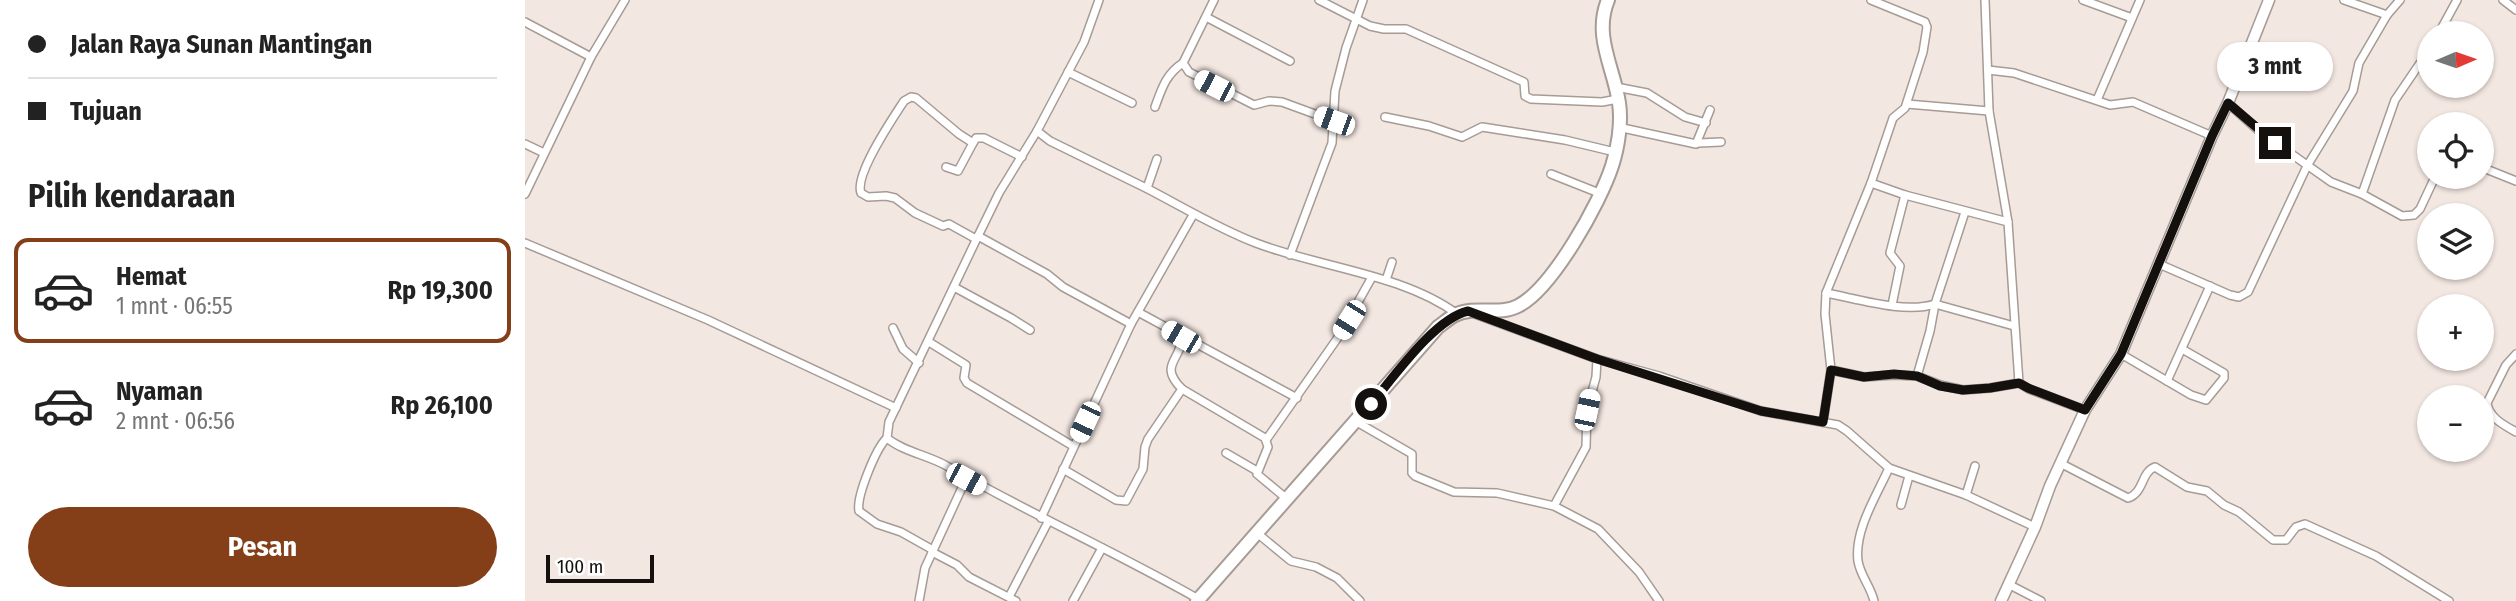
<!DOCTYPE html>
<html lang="id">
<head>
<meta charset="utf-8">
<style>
	:root { --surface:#fff; --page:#f2f2f2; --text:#222; --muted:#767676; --line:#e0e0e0; --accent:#843f18 }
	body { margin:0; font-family:"Fira Sans Condensed",sans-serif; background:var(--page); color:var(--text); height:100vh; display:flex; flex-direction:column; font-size:26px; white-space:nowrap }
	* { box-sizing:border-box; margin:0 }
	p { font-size:23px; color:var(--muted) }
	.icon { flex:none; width:38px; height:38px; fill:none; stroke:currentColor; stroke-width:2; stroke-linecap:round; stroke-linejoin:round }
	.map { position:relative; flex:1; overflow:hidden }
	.panel { display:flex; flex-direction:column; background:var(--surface); width:525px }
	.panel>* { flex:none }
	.hud { display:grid; align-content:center; height:154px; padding:0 28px; background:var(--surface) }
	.needle { width:46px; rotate:88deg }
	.tools { position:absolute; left:1892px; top:21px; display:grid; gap:14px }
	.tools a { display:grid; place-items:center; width:77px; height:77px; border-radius:50%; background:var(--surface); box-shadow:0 2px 5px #0004; font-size:35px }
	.scale { position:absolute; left:21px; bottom:18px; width:108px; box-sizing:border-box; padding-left:7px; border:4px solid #14100e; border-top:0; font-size:19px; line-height:24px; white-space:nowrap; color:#14100e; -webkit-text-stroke:5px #fff; paint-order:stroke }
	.end { position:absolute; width:32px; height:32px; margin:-16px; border:9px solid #14100e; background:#fff; box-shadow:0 0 0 4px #fff }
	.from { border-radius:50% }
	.bubble { position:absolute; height:49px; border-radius:24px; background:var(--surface); box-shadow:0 2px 5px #0004; font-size:23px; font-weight:700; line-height:49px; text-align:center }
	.car { position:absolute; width:21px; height:42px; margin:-21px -10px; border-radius:9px; box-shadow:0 0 5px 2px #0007; background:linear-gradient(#fff 24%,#345 0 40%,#fff 0 76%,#345 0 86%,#fff 0) }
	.hud b { display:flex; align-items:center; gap:24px; height:66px; font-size:26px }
	.hud b+b { border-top:2px solid var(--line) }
	.hud i { width:18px; height:18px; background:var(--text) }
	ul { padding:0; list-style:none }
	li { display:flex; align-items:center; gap:21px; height:105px; margin:0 14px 10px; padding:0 14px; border:4px solid transparent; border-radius:14px }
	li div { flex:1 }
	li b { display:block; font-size:26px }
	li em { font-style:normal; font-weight:700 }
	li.active { border-color:var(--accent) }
	li>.icon { width:63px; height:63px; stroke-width:1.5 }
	h2 { padding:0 28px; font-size:32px; line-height:84px }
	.primary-button { display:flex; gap:14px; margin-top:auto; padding:14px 28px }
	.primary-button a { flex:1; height:80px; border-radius:42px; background:var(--accent); color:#fff; font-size:28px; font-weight:700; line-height:80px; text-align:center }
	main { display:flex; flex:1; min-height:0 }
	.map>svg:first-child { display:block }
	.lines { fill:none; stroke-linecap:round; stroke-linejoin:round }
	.minor-casing { stroke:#a69b95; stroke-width:10 }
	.tertiary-casing { stroke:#a69b95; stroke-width:13 }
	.primary-casing { stroke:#a69b95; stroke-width:16 }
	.minor { stroke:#fff; stroke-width:7 }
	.tertiary { stroke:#fff; stroke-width:10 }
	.primary { stroke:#fff; stroke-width:12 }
	.route { stroke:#14100e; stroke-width:9 }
</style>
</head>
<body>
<main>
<section class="panel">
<div class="hud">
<b><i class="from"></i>Jalan Raya Sunan Mantingan</b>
<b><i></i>Tujuan</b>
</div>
<h2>Pilih kendaraan</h2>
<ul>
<li class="active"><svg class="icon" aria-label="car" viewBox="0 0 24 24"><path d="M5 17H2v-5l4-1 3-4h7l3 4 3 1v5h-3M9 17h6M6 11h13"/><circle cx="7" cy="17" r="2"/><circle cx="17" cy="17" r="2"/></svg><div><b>Hemat</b><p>1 mnt · 06:55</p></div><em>Rp 19,300</em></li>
<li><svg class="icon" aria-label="car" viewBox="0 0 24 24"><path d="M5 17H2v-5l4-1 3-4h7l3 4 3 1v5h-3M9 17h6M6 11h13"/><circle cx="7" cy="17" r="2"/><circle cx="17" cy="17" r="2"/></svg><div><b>Nyaman</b><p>2 mnt · 06:56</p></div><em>Rp 26,100</em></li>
</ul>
<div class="primary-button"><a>Pesan</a></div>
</section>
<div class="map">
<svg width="1991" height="601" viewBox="0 0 1991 601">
	<rect width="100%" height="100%" fill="#f3e7e1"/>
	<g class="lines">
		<g class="minor-casing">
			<g id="minor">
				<path d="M574 0 559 42 512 131 525 141C557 157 589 172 621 188 658 207 692 228 731 243 793 267 878 274 932 314"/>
				<path d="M689 0 658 63 664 72 729 105 744 101 757 102 809 121"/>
				<path d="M794 0 845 26 859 29H881L999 82 1000 96 1006 99 1077 102 1093 99"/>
				<path d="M1460 0 1464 111 1483 222 1494 383 1504 389 1560 410"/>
				<path d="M1558 0 1607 18"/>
				<path d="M1978 0 1991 10"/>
				<path d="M1862 15 1875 0"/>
				<path d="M681 17 765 61"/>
				<path d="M0 22 66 57"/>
				<path d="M1914 33 1932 0"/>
				<path d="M1463 70 1489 73 1585 105 1608 102 1687 136"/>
				<path d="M543 72 607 103"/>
				<path d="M1091 87 1122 93 1160 117 1181 123"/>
				<path d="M1572 100 1615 0"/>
				<path d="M1703 103 1734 131 1806 182 1837 194 1877 216 1889 215 1895 209 1910 177"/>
				<path d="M1382 104 1464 111"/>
				<path d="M630 107C637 88 641 74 658 63"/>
				<path d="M860 117 904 126 937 137 957 127 1040 140 1090 152"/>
				<path d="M1093 127 1171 144 1185 110"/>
				<path d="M512 131 474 193 453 236 364 422 362 438C377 451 402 455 420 465 503 513 591 552 675 600"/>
				<path d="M1174 143 1196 142"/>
				<path d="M0 144 19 153"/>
				<path d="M421 167 433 171 448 143"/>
				<path d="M1956 167 1991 181"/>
				<path d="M1026 174 1074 193"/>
				<path d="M1346 183 1380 195 1483 222"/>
				<path d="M622 188 632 159"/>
				<path d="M0 194 66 57 100 0"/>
				<path d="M1837 194 1870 100 1904 50"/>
				<path d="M453 236 522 274 538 287 606 324"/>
				<path d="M451 239 424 224 418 226 390 213 370 198 361 196 343 197 336 193C329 175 368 118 379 101L386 97 391 98 434 134 448 143 451 138H459L497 157"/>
				<path d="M0 243 183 320 371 408"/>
				<path d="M765 255 807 143 810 91 821 48 838 0"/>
				<path d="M1634 264 1705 295 1714 297 1723 292 1782 166 1828 91 1834 63 1862 15 1819 0"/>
				<path d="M861 280 867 262"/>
				<path d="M429 287 486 318 505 330"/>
				<path d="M1301 293C1333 299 1380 314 1410 304L1489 326"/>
				<path d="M1367 305 1375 266 1365 253 1380 195"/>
				<path d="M613 312 772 398"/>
				<path d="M950 314 1072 359 1134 376 1236 411 1313 425 1322 431 1364 468 1441 495 1510 527"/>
				<path d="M368 328 378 349 394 363"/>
				<path d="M656 337C658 360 632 364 657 389L740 438 743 447 732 474 762 499"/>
				<path d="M404 342 441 365 439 378 442 383 548 446"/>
				<path d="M1596 354 1666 395 1681 400 1699 378V373L1657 349"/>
				<path d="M1991 354 1981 365 1962 403C1964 418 1979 425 1991 432"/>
				<path d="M1072 359 1071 377 1062 410 1061 447 1029 506 1073 529 1114 572 1134 601"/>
				<path d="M1306 370 1339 377 1369 375 1392 376 1415 385 1438 390 1465 388 1494 383"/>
				<path d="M1392 376 1405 331 1410 304 1440 212"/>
				<path d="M1642 381 1685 286"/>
				<path d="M830 421 887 454V473L890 476 929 492 972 493 1029 506"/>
				<path d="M1298 422 1306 370 1300 314 1301 293 1346 183 1368 118 1380 108 1398 52 1402 27 1400 22 1346 0"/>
				<path d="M362 438C351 448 331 497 334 511L352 524 376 532 408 550"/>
				<path d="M741 440 814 336 847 277"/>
				<path d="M701 453 732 471"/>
				<path d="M1535 463 1603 498C1619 493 1616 472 1630 467L1662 487 1682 491 1699 505 1714 512 1748 540H1761L1771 527 1780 524 1851 556 1924 601"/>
				<path d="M538 469 591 500 601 501 618 469 620 447 623 439 657 389"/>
				<path d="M1441 495 1450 466"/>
				<path d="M1376 505 1384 476"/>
				<path d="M516 518 606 324 668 215"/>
				<path d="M732 533 766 561 791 567 812 578 835 601"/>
				<path d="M407 552 432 565 444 577 491 601"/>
				<path d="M1483 584 1516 601"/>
				<path d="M484 597 523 522"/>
				<path d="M394 601 400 568 441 479"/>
				<path d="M548 601 577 548"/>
				<path d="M1349 601C1346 587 1335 575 1333 561 1329 530 1352 495 1364 468"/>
			</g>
		</g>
		<g class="tertiary-casing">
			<path id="tertiary" d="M1476 601 1510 527 1525 486 1560 410 1596 354 1687 136 1703 103 1744 0"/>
		</g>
		<g class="primary-casing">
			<path id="primary" d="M672 601 913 327C919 323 924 318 930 315 950 305 974 316 993 306 1027 289 1075 203 1087 166 1093 148 1097 122 1094 103 1089 68 1068 36 1083 0"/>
		</g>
		<use href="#minor" class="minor"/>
		<use href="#tertiary" class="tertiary"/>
		<use href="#primary" class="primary"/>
	</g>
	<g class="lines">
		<path class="route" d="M846 404C869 377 909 319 943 311L1072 359 1236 411 1298 422 1306 370 1339 377 1369 374 1392 376 1415 386 1438 390 1465 388 1494 383 1503 388 1560 410 1596 354 1687 136 1703 103 1750 143"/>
	</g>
</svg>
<div class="tools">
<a><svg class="needle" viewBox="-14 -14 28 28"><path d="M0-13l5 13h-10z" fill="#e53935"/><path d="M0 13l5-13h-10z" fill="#767676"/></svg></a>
<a><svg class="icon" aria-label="locate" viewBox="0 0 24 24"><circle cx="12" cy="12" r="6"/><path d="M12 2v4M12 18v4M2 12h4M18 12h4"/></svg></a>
<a><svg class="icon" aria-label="layers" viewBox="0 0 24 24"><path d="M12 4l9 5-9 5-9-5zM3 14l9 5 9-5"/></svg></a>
<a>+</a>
<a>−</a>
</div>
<div class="scale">100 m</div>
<i class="end from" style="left:846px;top:404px"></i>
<i class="end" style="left:1750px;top:143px"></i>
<div class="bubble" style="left:1692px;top:42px;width:116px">3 mnt</div>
<i class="car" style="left:689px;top:86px;rotate:297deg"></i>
<i class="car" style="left:809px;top:121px;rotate:290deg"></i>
<i class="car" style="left:824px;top:320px;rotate:212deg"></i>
<i class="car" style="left:656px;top:337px;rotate:300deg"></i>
<i class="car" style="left:1062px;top:410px;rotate:12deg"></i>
<i class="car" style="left:560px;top:422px;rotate:205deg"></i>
<i class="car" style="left:441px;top:479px;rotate:118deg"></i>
</div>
</main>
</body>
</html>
